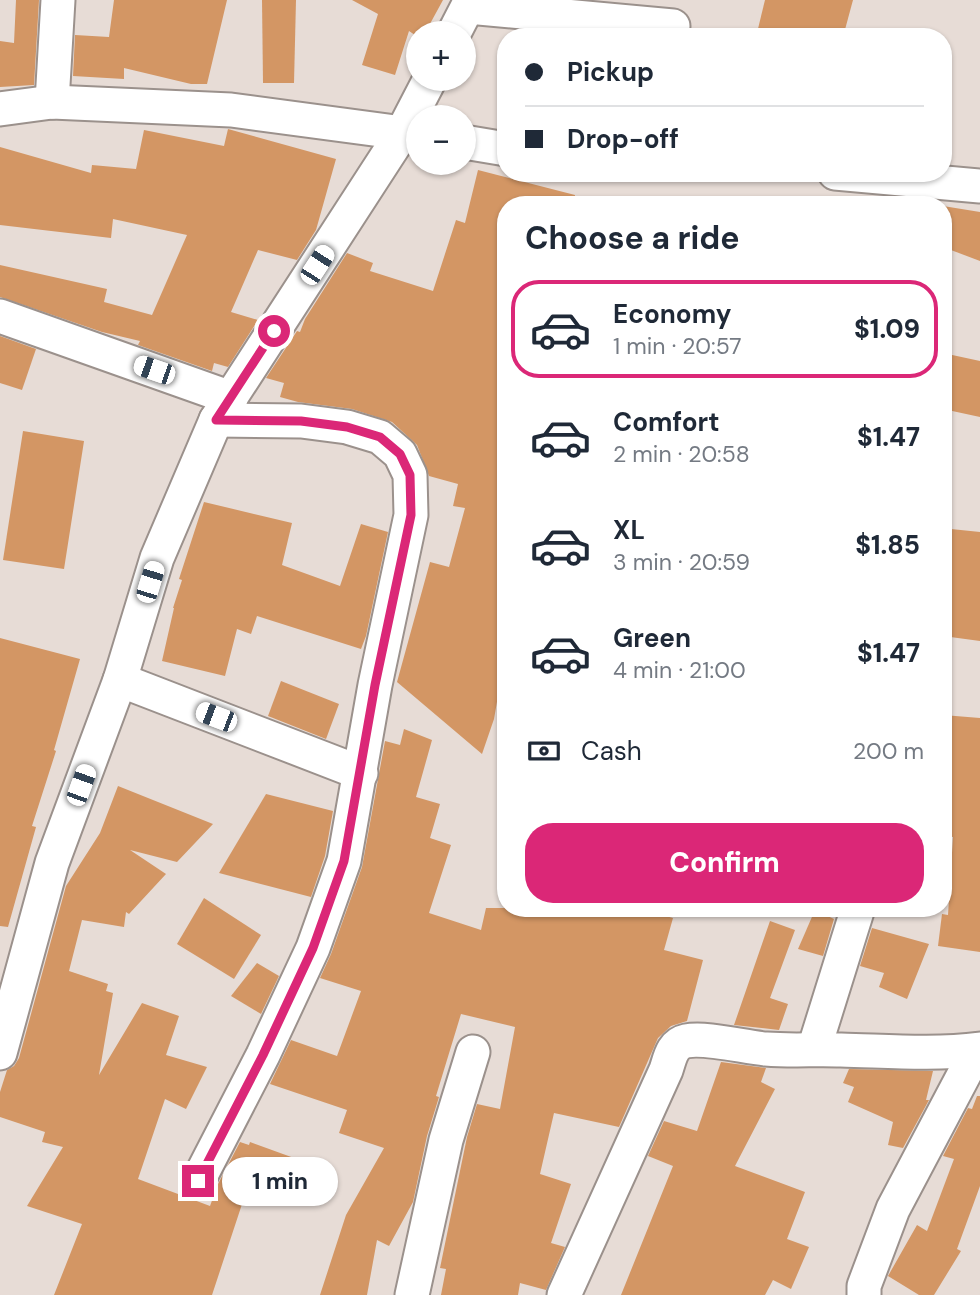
<!DOCTYPE html>
<html lang="en">
<head>
<meta charset="utf-8">
<style>
	:root { --surface:#fff; --page:#f6f6f7; --text:#1f2937; --muted:#747a83; --line:#e0e1e3; --accent:#db2777 }
	body { margin:0; font-family:"DM Sans",sans-serif; background:var(--page); color:var(--text); height:100vh; display:flex; flex-direction:column; font-size:26px; white-space:nowrap }
	* { box-sizing:border-box; margin:0 }
	p { font-size:23px; color:var(--muted) }
	.icon { flex:none; width:38px; height:38px; fill:none; stroke:currentColor; stroke-width:2; stroke-linecap:round; stroke-linejoin:round }
	.map { position:relative; flex:1; overflow:hidden }
	.sheet { position:absolute; left:497px; top:196px; width:455px; height:721px; display:flex; flex-direction:column; background:var(--surface); border-radius:28px; box-shadow:0 2px 5px #0004 }
	.sheet>* { flex:none }
	.top-card { position:absolute; left:497px; top:28px; width:455px; height:154px; border-radius:28px; box-shadow:0 2px 5px #0004; display:grid; align-content:center; height:154px; padding:0 28px; background:var(--surface) }
	.controls { position:absolute; left:406px; top:21px; display:grid; gap:14px }
	.controls a { display:grid; place-items:center; width:70px; height:70px; border-radius:50%; background:var(--surface); box-shadow:0 2px 5px #0004; font-size:35px }
	.end { position:absolute; width:32px; height:32px; margin:-16px; border:9px solid #db2777; background:#fff; box-shadow:0 0 0 4px #fff }
	.from { border-radius:50% }
	.bubble { position:absolute; height:49px; border-radius:24px; background:var(--surface); box-shadow:0 2px 5px #0004; font-size:23px; font-weight:800; line-height:49px; text-align:center }
	.car { position:absolute; width:21px; height:42px; margin:-21px -10px; border-radius:9px; box-shadow:0 0 5px 2px #0007; background:linear-gradient(#fff 24%,#345 0 40%,#fff 0 76%,#345 0 86%,#fff 0) }
	.top-card b { display:flex; align-items:center; gap:24px; height:66px; font-size:26px }
	.top-card b+b { border-top:2px solid var(--line) }
	.top-card i { width:18px; height:18px; background:var(--text) }
	ul { padding:0; list-style:none }
	li { display:flex; align-items:center; gap:21px; height:98px; margin:0 14px 10px; padding:0 14px; border:4px solid transparent; border-radius:28px }
	li div { flex:1 }
	li b { display:block; font-size:26px }
	li em { font-style:normal; font-weight:800 }
	li.active { border-color:var(--accent) }
	li>.icon { width:63px; height:63px; stroke-width:1.5 }
	h2 { padding:0 28px; font-size:32px; line-height:84px }
	.pay { display:flex; align-items:center; gap:18px; height:77px; padding:0 28px; font-size:26px }
	.pay p { margin-inline-start:auto }
	.button { display:flex; gap:14px; margin-top:auto; padding:14px 28px }
	.button a { flex:1; height:80px; border-radius:28px; background:var(--accent); color:#fff; font-size:28px; font-weight:800; line-height:80px; text-align:center }
	.map>svg:first-child { display:block }
	.building { fill:#d39664 }
	.lines { fill:none; stroke-linecap:round; stroke-linejoin:round }
	.street-casing { stroke:#9b918c; stroke-width:37 }
	.street { stroke:#fff; stroke-width:33 }
	.route { stroke:#db2777; stroke-width:9 }
</style>
</head>
<body>
<div class="map">
<svg width="980" height="1295" viewBox="0 0 980 1295">
	<rect width="100%" height="100%" fill="#e7dcd6"/>
	<g class="building">
		<path d="M16 0H39L34 85 0 87V41L14 43Z"/>
		<path d="M114 0H227L207 84H191L124 68V79L73 76 75 35 109 37Z"/>
		<path d="M262 0H296L294 83H263Z"/>
		<path d="M352 0H443L425 33H418V37L409 31 395 75 362 65 378 14Z"/>
		<path d="M765 0H853L843 37H756Z"/>
		<path d="M228 129 336 159 316 230 297 260 258 250 231 312 258 320 228 367 214 363 212 371 138 345 140 341 102 332 0 297V265L107 289 104 302 152 315 187 235 113 219 111 238 0 225V147L91 173 92 165 136 169 144 130 224 146Z"/>
		<path d="M478 170 575 195 574 205H506V650L494 719 482 754 397 682 430 562 449 567 465 508 453 506 458 484 429 476 417 445 392 422 352 409 298 402 280 397 284 383 266 378 297 331 300 332 305 319 347 253 373 263 370 271 433 291 456 220 465 223Z"/>
		<path d="M943 206 980 212V261L943 247Z"/>
		<path d="M0 336 36 349 22 390 0 383Z"/>
		<path d="M943 353 980 361V417L943 409Z"/>
		<path d="M23 431 84 441 64 569 3 560Z"/>
		<path d="M204 502 292 523 282 565 340 586 361 524 388 532 366 636 361 649 257 616 251 634 237 629 225 676 162 661 174 608H173L182 580 179 579Z"/>
		<path d="M951 529 980 532V641L943 636V560L947 561Z"/>
		<path d="M0 638 80 659 54 750 56 751 32 826 36 827 8 927 0 926Z"/>
		<path d="M281 681 339 704 326 739 268 716Z"/>
		<path d="M943 715 980 718V952L938 946 942 914 948 915 953 837 943 836Z"/>
		<path d="M404 729 432 740 416 797 440 804 430 838 451 845 429 913 481 930 486 908H637L673 918 664 950 703 960 687 1021 671 1026 658 1038 619 1127 554 1113 540 1174 571 1184 551 1243 565 1247 546 1290 520 1283 518 1295H441L446 1269 440 1268 467 1137 477 1104 500 1109 515 1027 461 1014 436 1096 439 1097 427 1136 413 1202 389 1246 377 1240 367 1295H320L346 1215 384 1148 339 1133 347 1110 270 1084 291 1040 337 1056 361 991 320 978 331 954 362 867 385 741 400 745Z"/>
		<path d="M118 786 213 824 177 862 130 850 166 874 129 914 126 912 124 927 82 920 69 971 108 984 106 991 113 993 99 1075 142 1003 179 1016 166 1055 207 1067 186 1109 165 1099 138 1179 210 1206 218 1184 240 1142 249 1145 250 1142 294 1158 278 1204 246 1192 212 1295H54L82 1224 27 1206 63 1147 42 1142 45 1132 0 1117V1092L7 1070 14 1066 19 1058 66 886 100 833Z"/>
		<path d="M266 794 333 811 325 856 311 897 219 873Z"/>
		<path d="M204 898 261 935 234 979 177 944Z"/>
		<path d="M815 910 834 919 823 956 798 949Z"/>
		<path d="M770 921 795 930 770 998 788 1004 779 1030 734 1025Z"/>
		<path d="M872 928 929 944 907 999 879 987 884 973 860 966Z"/>
		<path d="M257 963 279 976 261 1014 231 996Z"/>
		<path d="M721 1062 766 1068 761 1082 775 1089 735 1166 805 1192 787 1239 809 1247 791 1289 773 1280 765 1295H621L673 1166 648 1156 664 1121 697 1131Z"/>
		<path d="M849 1069 933 1071 926 1100H929L903 1148 888 1145 893 1122 848 1102 854 1087 843 1083Z"/>
		<path d="M977 1096H980V1186L957 1249 961 1251 934 1295H919L888 1276 917 1225 927 1231 954 1159 943 1156 968 1108 972 1109Z"/>
	</g>
	<g class="lines">
		<g class="street-casing">
			<g id="street">
				<path d="M468 7 673 26"/>
				<path d="M454 33 471 0"/>
				<path d="M52 102 58 0"/>
				<path d="M0 109 52 102 231 110 418 135"/>
				<path d="M464 142 506 149"/>
				<path d="M835 173 980 186"/>
				<path d="M0 316 231 398"/>
				<path d="M120 680 361 773"/>
				<path d="M814 1049 858 908"/>
				<path d="M0 1053 52 863 120 680 157 558 216 420 402 133 430 79"/>
				<path d="M198 1181 263 1055 313 948 344 861 375 685 411 515 410 475 400 454 380 437 347 427 301 421 216 420"/>
				<path d="M412 1295 446 1140 473 1052"/>
				<path d="M564 1295 666 1070C670 1058 672 1044 686 1041 706 1037 744 1047 766 1049 791 1051 816 1049 841 1050 887 1051 934 1055 980 1049"/>
				<path d="M864 1295V1286L893 1209 977 1050"/>
			</g>
		</g>
		<use href="#street" class="street"/>
	</g>
	<g class="lines">
		<path class="route" d="M198 1181 263 1055 313 948 344 861 375 685 411 515 410 475 400 454 380 437 347 427 301 421 216 420 274 331"/>
	</g>
</svg>
<div class="controls">
<a>+</a>
<a>−</a>
</div>
<i class="end from" style="left:274px;top:331px"></i>
<i class="end" style="left:198px;top:1181px"></i>
<div class="bubble" style="left:222px;top:1157px;width:116px">1 min</div>
<i class="car" style="left:317px;top:265px;rotate:33deg"></i>
<i class="car" style="left:154px;top:370px;rotate:289deg"></i>
<i class="car" style="left:150px;top:582px;rotate:17deg"></i>
<i class="car" style="left:216px;top:717px;rotate:291deg"></i>
<i class="car" style="left:81px;top:785px;rotate:20deg"></i>
<div class="top-card">
<b><i class="from"></i>Pickup</b>
<b><i></i>Drop-off</b>
</div>
<section class="sheet">
<h2>Choose a ride</h2>
<ul>
<li class="active"><svg class="icon" aria-label="car" viewBox="0 0 24 24"><path d="M5 17H2v-5l4-1 3-4h7l3 4 3 1v5h-3M9 17h6M6 11h13"/><circle cx="7" cy="17" r="2"/><circle cx="17" cy="17" r="2"/></svg><div><b>Economy</b><p>1 min · 20:57</p></div><em>$1.09</em></li>
<li><svg class="icon" aria-label="car" viewBox="0 0 24 24"><path d="M5 17H2v-5l4-1 3-4h7l3 4 3 1v5h-3M9 17h6M6 11h13"/><circle cx="7" cy="17" r="2"/><circle cx="17" cy="17" r="2"/></svg><div><b>Comfort</b><p>2 min · 20:58</p></div><em>$1.47</em></li>
<li><svg class="icon" aria-label="car" viewBox="0 0 24 24"><path d="M5 17H2v-5l4-1 3-4h7l3 4 3 1v5h-3M9 17h6M6 11h13"/><circle cx="7" cy="17" r="2"/><circle cx="17" cy="17" r="2"/></svg><div><b>XL</b><p>3 min · 20:59</p></div><em>$1.85</em></li>
<li><svg class="icon" aria-label="car" viewBox="0 0 24 24"><path d="M5 17H2v-5l4-1 3-4h7l3 4 3 1v5h-3M9 17h6M6 11h13"/><circle cx="7" cy="17" r="2"/><circle cx="17" cy="17" r="2"/></svg><div><b>Green</b><p>4 min · 21:00</p></div><em>$1.47</em></li>
</ul>
<div class="pay"><svg class="icon" aria-label="cash" viewBox="0 0 24 24"><path d="M3 7h18v10H3z"/><circle cx="12" cy="12" r="2"/></svg>Cash<p>200 m</p></div>
<div class="button"><a>Confirm</a></div>
</section>
</div>
</body>
</html>
